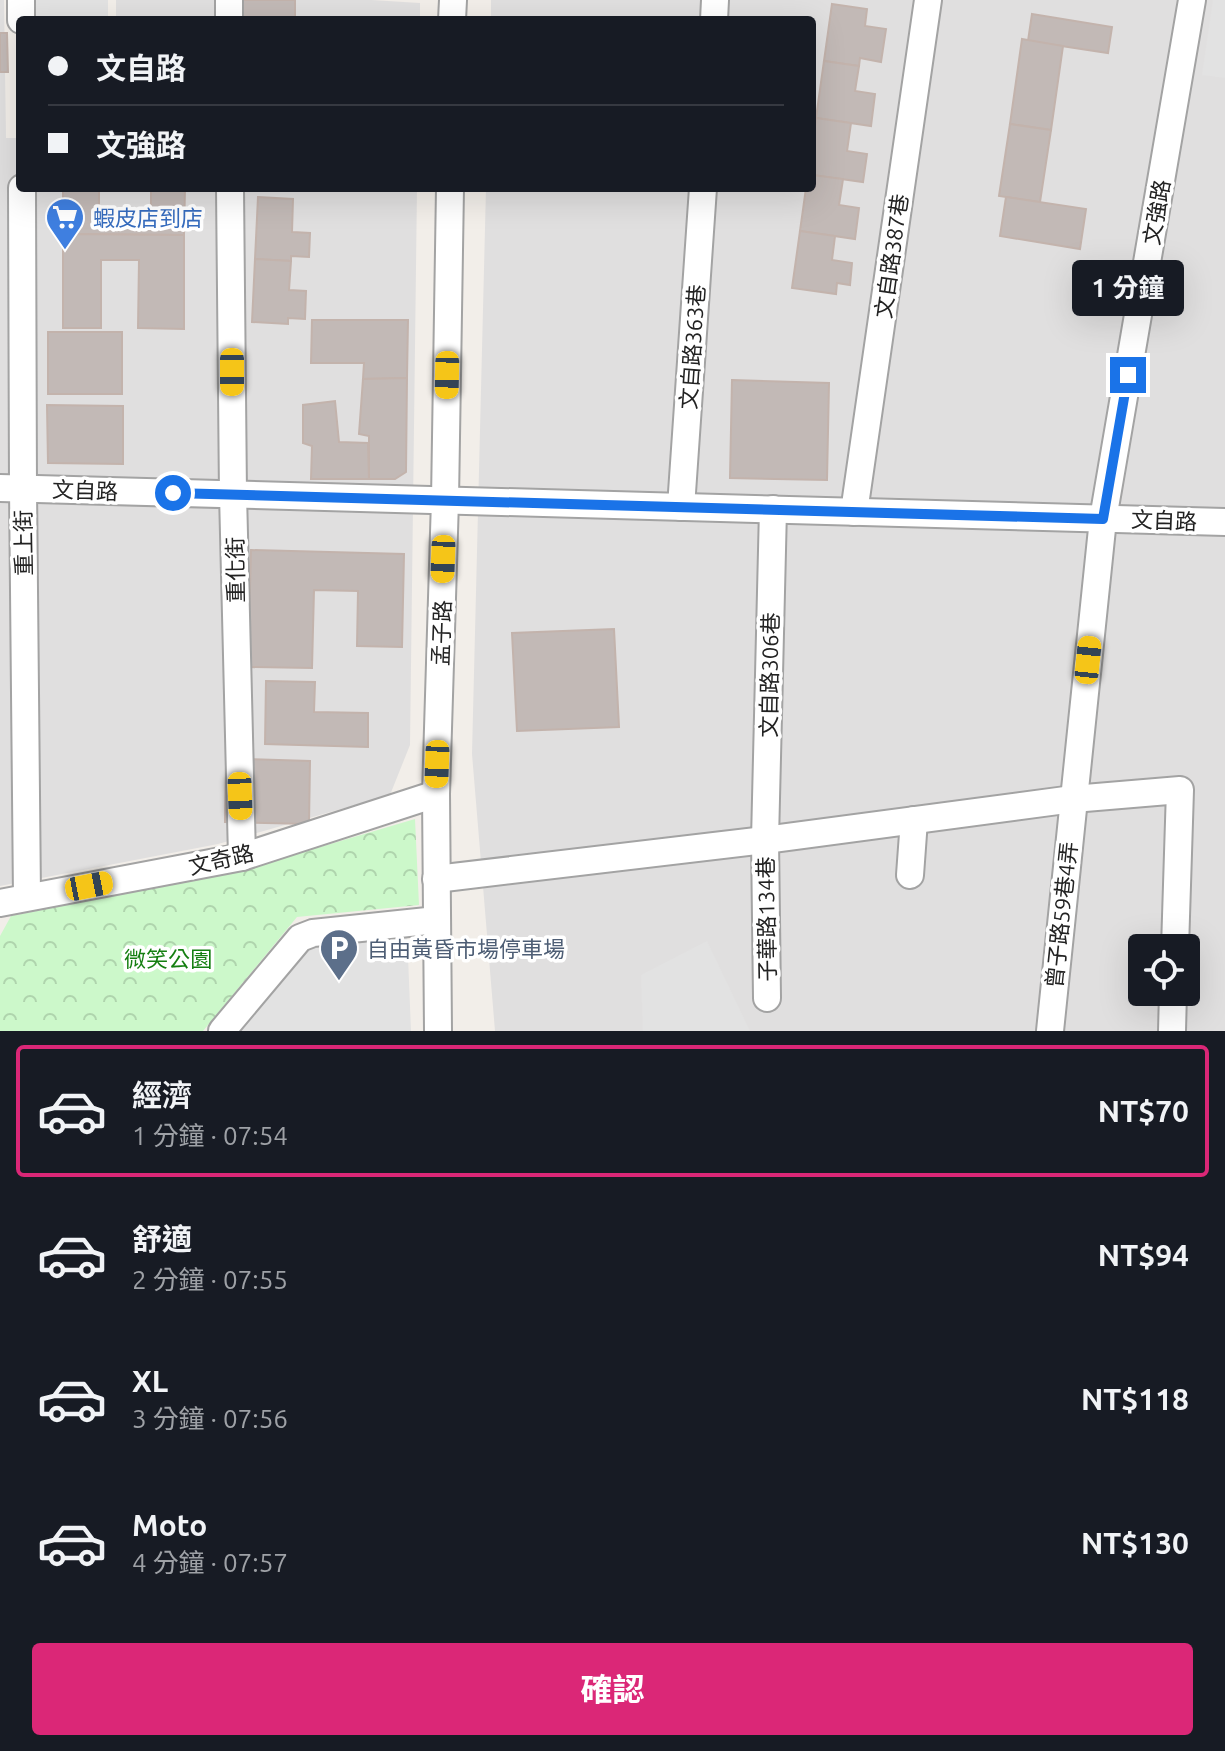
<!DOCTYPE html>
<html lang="zh-TW">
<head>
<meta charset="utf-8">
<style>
	:root { --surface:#171b24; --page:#20242c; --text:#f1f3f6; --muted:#9ea1a6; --line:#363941; --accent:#db2777 }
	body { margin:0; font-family:Ubuntu,"Noto Sans TC",sans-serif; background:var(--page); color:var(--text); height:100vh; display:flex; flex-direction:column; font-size:30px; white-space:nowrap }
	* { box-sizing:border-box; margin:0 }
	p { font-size:26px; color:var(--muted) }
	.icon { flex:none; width:44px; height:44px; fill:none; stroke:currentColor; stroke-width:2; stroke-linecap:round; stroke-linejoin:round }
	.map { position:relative; height:1031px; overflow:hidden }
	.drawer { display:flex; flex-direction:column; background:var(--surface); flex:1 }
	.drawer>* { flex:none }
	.guide { position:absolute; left:16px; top:16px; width:800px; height:176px; border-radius:8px; box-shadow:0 8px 32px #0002; display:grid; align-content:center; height:176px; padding:0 32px; background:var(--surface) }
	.fabs { position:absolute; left:1128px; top:934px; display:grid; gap:16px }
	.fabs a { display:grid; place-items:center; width:72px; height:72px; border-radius:8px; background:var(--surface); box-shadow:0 8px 32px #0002; font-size:40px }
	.end { position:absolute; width:36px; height:36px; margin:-18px; border:10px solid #1a73e8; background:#fff; box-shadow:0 0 0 4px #fff }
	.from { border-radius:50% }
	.bubble { position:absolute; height:56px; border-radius:8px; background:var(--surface); box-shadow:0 8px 32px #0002; font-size:26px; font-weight:700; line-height:56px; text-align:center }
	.car { position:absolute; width:24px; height:48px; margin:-24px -12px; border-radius:10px; box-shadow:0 0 6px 2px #0007; background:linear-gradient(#f5c518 24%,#345 0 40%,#f5c518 0 76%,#345 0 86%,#f5c518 0) }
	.guide b { display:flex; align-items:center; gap:28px; height:76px; font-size:30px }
	.guide b+b { border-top:2px solid var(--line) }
	.guide i { width:20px; height:20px; background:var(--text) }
	ul { padding:14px 0 0; list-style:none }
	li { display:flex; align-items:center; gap:24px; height:132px; margin:0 16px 12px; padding:0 16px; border:4px solid transparent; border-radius:8px }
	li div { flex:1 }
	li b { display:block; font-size:30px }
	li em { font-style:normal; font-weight:700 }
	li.current { border-color:var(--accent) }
	li>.icon { width:72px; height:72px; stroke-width:1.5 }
	.primary-button { display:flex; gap:16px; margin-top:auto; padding:16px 32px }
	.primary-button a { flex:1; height:92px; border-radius:8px; background:var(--accent); color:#fff; font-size:32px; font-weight:700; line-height:92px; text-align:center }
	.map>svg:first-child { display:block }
	.residential { fill:#e0dfdf; fill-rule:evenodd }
	.park { fill:url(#park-crowns) }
	.parking { fill:#e2e2e2 }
	.building { fill:#c2b9b6; stroke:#c3b3ac; stroke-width:2 }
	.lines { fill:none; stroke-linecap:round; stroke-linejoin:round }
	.minor-casing { stroke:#a3a3a3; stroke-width:30 }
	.minor { stroke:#fff; stroke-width:26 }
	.route { stroke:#1a73e8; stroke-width:10 }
	.labels { text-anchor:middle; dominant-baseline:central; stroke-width:7; stroke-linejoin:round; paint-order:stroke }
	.street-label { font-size:22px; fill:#222; stroke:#fff }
	.shop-label { font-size:22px; fill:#366cbe; stroke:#fff; text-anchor:start }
	.service-label { font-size:22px; fill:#4e5e75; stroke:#fff; text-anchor:start }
	.park-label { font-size:22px; fill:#157f11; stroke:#fff }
</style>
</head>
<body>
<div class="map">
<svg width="1225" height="1031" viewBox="0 0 1225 1031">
	<defs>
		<pattern id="park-crowns" width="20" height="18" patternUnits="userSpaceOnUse" patternTransform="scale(2)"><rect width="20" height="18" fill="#ccf8ca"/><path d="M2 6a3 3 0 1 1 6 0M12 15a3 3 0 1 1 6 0" fill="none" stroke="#afd4ad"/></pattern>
	</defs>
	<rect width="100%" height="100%" fill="#f2eee9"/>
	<g class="residential">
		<path d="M0 0H4L6 138H20V188H417L410 745 390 795 218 844 0 886Z"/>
		<path d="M116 0H372L420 3V20H116Z"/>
		<path d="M491 0H1225V1031H495L472 754 486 188H812V20H491ZM1142 948H1186V992H1142Z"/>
	</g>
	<path class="park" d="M415 819 419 905 297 917 203 1031H0V936L11 916 242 870Z"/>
	<g class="parking">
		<path d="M33 0H108V20H34Z"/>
		<path d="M1213 0H1225V78L1202 75Z"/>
		<path d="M308 932H407L411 1031H229Z"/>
		<path d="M707 941 750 1031H643L641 975Z"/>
	</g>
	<g class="building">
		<rect x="243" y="0" width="52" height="20"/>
		<path d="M832 4 867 9 865 26 886 29 881 62 860 58 859 66 824 61Z"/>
		<path d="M1032 14 1112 27 1108 53 1028 41Z"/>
		<path d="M0 33H7L8 72H0Z"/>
		<path d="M1022 39 1063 46 1051 130 1010 124Z"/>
		<path d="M824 61 859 66 855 91 875 94 871 126 816 118Z"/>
		<path d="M816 118 851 123 847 151 867 154 863 182 812 175V148Z"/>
		<path d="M1010 124 1051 130 1040 202 999 196Z"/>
		<path d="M812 175 843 179 839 205 859 208 855 239 800 231 806 188H812Z"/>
		<path d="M63 188H99V208L151 209V188H185L184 235 63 234Z"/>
		<path d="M258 197 293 199 292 232 310 233 309 257 291 256V261L255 259Z"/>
		<path d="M1006 197 1086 209 1080 249 1000 236Z"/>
		<path d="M800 231 835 236 832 260 852 263 850 285 837 283 836 294 792 288Z"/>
		<path d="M63 234 184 235V329L138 328 139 260H101V328H63Z"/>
		<path d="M255 259 291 261 289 290 306 291 305 319 288 318V324L252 322Z"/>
		<path d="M312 320H408L407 378 363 379 364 363H311Z"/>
		<rect x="48" y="332" width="74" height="62"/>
		<path d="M407 378 406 472 395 479H369V436L359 434 363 379Z"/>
		<path d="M732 380 829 383 827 480 730 478Z"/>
		<path d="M335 401 339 442 368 443 369 479H311L312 446 303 443V405Z"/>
		<path d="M47 405 123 406V464L48 463Z"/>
		<path d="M251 550 404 554 402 647 357 646 358 591 314 590 312 668 248 667Z"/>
		<path d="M614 629 619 727 517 731 512 633Z"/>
		<path d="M266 681 315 682 314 712 368 713V747L265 744Z"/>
		<path d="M245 759 310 761 309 824 225 822 226 766 245 767Z"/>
	</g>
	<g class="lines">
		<g class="minor-casing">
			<g id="minor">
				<path d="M21 0V20"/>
				<path d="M229 0V20"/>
				<path d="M452 20 453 0"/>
				<path d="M714 20 715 0"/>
				<path d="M22 188 23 488 27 897"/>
				<path d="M230 188 233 494 242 857"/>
				<path d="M0 488 1225 522"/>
				<path d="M681 507 703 188"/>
				<path d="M854 512 928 0"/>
				<path d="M910 875 914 820"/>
				<path d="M436 879 765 840 1073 799 1180 790 1175 948"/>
				<path d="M0 903 242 857 436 794"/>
				<path d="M767 998 765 840 773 509"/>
				<path d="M222 1031 300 938 313 933 437 920"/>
				<path d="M438 1031 436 794 445 500 450 188"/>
				<path d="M1050 1031 1103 519 1192 0"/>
				<path d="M1172 1031 1173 992"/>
			</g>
		</g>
		<use href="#minor" class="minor"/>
	</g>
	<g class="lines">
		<path class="route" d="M173 493 1103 519 1128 375"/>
	</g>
	<defs>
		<g id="supermarket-pin" transform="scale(2)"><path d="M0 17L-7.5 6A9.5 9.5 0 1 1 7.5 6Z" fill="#3f7fe0" stroke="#fff"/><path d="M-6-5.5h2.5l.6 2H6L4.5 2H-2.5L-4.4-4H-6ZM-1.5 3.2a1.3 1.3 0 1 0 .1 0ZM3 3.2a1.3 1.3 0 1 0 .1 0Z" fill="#fff"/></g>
		<g id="parking-pin" transform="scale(2)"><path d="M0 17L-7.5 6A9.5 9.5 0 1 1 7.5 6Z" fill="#5c6f8a" stroke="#fff"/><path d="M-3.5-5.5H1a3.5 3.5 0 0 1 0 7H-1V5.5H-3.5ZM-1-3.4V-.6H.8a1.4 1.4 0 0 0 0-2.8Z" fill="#fff"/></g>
	</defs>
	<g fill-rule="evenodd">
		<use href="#supermarket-pin" x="65" y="217"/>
		<use href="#parking-pin" x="339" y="948"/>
	</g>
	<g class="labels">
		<g class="street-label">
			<text transform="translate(1156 212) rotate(-80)">文強路</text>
			<text transform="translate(891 256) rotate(-82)">文自路387巷</text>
			<text transform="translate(692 347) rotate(-86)">文自路363巷</text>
			<text transform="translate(85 490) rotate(2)">文自路</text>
			<text transform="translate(1164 520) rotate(2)">文自路</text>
			<text transform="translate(23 543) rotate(-91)">重上街</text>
			<text transform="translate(235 570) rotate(-91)">重化街</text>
			<text transform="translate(441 633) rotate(-88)">孟子路</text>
			<text transform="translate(769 675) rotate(-89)">文自路306巷</text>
			<text transform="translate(221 859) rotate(-13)">文奇路</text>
			<text transform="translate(1061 915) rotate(-84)">曾子路59巷4弄</text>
			<text transform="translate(766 919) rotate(-91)">子華路134巷</text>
		</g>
		<g class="shop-label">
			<text x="93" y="217">蝦皮店到店</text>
		</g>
		<g class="service-label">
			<text x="367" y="948">自由黃昏市場停車場</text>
		</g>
		<g class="park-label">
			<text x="168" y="958">微笑公園</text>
		</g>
	</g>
</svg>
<div class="fabs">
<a><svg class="icon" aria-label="locate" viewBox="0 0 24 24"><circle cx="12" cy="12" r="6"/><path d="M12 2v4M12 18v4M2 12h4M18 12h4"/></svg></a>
</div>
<i class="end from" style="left:173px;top:493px"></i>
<i class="end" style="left:1128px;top:375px"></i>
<div class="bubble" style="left:1072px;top:260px;width:112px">1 分鐘</div>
<i class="car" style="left:232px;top:372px;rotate:180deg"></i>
<i class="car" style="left:447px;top:375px;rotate:181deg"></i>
<i class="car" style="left:443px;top:559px;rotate:182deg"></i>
<i class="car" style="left:1088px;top:660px;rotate:6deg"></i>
<i class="car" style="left:437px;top:764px;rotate:182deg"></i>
<i class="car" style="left:240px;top:796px;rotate:178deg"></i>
<i class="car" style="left:89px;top:886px;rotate:79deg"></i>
<div class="guide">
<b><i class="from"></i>文自路</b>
<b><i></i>文強路</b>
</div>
</div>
<section class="drawer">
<ul>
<li class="current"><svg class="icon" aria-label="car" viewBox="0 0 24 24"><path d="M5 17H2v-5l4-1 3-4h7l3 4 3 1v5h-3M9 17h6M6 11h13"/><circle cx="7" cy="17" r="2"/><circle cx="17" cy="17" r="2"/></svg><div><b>經濟</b><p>1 分鐘 · 07:54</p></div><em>NT$70</em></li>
<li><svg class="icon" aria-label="car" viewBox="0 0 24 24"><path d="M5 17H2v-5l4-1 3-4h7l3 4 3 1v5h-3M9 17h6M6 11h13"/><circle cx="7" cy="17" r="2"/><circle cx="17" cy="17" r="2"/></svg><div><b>舒適</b><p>2 分鐘 · 07:55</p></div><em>NT$94</em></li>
<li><svg class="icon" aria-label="car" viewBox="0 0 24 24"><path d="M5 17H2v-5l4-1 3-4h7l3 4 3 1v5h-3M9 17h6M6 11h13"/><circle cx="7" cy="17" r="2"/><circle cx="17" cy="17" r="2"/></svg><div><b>XL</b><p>3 分鐘 · 07:56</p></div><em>NT$118</em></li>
<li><svg class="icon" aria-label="car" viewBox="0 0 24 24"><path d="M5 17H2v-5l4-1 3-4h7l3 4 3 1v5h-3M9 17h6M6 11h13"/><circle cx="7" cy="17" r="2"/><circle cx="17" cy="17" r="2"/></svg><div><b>Moto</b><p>4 分鐘 · 07:57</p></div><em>NT$130</em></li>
</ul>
<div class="primary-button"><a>確認</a></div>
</section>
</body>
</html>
